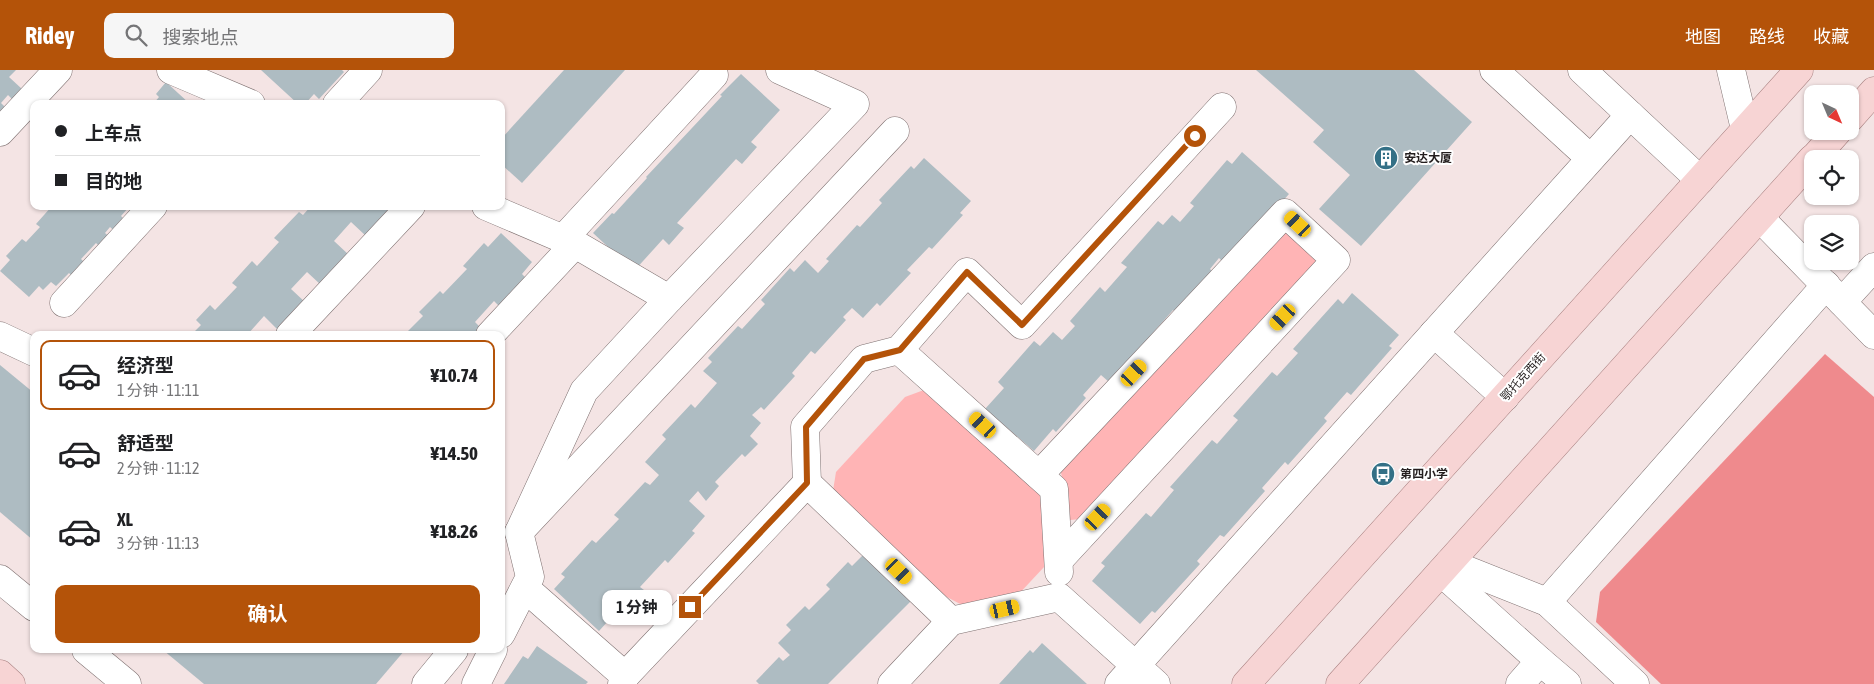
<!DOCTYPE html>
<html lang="zh">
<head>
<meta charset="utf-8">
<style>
	:root { --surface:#fff; --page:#f6f6f6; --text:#202124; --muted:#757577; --line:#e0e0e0; --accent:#b45309 }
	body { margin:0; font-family:"Asap Condensed","Noto Sans SC",sans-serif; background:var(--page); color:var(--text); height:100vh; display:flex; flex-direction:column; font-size:19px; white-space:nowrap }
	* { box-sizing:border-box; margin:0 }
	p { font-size:16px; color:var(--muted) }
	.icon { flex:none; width:28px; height:28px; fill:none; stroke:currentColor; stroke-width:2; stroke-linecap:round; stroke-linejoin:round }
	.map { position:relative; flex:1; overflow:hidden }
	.drawer { position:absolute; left:30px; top:261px; width:475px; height:322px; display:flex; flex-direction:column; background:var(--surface); border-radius:10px; box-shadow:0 1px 4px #0004 }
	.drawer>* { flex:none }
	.banner { position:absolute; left:30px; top:30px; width:475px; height:110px; border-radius:10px; box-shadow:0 1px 4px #0004; display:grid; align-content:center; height:110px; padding:0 25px; background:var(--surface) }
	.needle { width:32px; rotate:136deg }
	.controls { position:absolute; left:1804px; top:15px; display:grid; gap:10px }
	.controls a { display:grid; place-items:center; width:55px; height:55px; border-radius:10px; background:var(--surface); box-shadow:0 1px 4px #0004; font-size:25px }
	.end { position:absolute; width:22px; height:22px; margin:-11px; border:6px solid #b45309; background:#fff; box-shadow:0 0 0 2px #fff }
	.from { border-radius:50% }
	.bubble { position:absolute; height:35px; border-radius:10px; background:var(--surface); box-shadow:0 1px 4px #0004; font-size:16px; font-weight:700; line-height:35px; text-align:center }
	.car { position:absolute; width:15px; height:30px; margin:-15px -8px; border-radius:6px; box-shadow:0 0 4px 1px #0007; background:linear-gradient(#f5c518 24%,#345 0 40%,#f5c518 0 76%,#345 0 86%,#f5c518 0) }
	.banner b { display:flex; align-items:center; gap:18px; height:48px; font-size:19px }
	.banner b+b { border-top:1px solid var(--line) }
	.banner i { width:12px; height:12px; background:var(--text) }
	ul { padding:9px 0 0; list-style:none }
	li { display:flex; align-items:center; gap:15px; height:70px; margin:0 10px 8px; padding:0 15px; border:2px solid transparent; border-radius:10px }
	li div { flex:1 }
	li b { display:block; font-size:19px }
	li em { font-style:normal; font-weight:700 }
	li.active { border-color:var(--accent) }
	li>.icon { width:45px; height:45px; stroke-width:1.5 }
	.cta { display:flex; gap:10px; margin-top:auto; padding:10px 25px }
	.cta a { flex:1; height:58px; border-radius:10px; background:var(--accent); color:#fff; font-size:20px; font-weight:700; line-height:58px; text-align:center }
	header { display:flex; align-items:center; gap:30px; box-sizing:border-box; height:70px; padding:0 25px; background:var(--accent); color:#fff }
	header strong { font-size:24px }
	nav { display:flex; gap:28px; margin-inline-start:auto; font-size:18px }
	.search { width:350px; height:45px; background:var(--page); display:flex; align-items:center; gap:12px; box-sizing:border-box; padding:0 18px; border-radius:10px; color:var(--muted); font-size:19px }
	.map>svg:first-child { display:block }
	.green { fill:#ffb4b5 }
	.forest { fill:#ef8a8d }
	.building { fill:#aebcc2 }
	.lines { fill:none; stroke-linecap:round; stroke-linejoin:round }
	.minor-casing { stroke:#7f7171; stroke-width:29 }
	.major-casing { stroke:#a98282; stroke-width:29 }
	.minor { stroke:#fff; stroke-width:28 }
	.major { stroke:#f7d4d4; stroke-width:28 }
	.route { stroke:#b45309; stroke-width:6 }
	.labels { text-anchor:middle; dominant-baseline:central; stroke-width:4; stroke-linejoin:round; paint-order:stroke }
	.poi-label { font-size:12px; font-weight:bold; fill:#241e1e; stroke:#fff; text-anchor:start }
	.street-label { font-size:12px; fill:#241e1e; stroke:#fff }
</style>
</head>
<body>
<header>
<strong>Ridey</strong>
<div class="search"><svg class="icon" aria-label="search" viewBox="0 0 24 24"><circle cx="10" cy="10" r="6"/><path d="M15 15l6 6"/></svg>搜索地点</div>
<nav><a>地图</a><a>路线</a><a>收藏</a></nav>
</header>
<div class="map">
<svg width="1874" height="614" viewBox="0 0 1874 614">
	<rect width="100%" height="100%" fill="#f4e4e4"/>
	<g class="green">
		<path d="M1289 159 1318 184 1314 196 1081 449 1070 450 1060 397 1279 162Z"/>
		<path d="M932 317 1032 406 1051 447 1045 496 1015 528 964 536 926 516 832 427 836 402 905 327Z"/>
	</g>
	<path class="forest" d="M1825 284 1874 327V614H1661L1596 552 1600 522Z"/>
	<g class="building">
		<path d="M0 0H16L9 7 22 19 12 29 8 25 1 33 5 37 0 42Z"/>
		<path d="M261 0H342L344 2 319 29 314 24 305 34H298Z"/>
		<path d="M564 0H625L522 113 501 94V69Z"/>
		<path d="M1256 0H1414L1472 52 1361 176 1319 139 1350 105 1313 72 1324 60Z"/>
		<path d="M741 4 780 40 751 72 757 77 742 94 736 89 677 153 684 158 669 175 663 169 634 201 593 163 612 143 614 144 647 108 646 107 722 26 720 25Z"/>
		<path d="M166 12 190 34H153L159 27 156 24Z"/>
		<path d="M1242 82 1289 124 1226 195 1219 188 1210 199 1212 201 1176 242 1173 240 1151 265 1154 268 1109 312 1101 305 1083 325 1086 328 1056 362 1053 359 1034 381 985 339 1004 318 998 312 1034 271 1040 276 1053 262 1062 270 1075 256 1070 251 1100 217 1105 222 1127 197 1121 193 1158 151 1163 155 1172 145 1180 152 1194 136 1190 133 1227 90 1232 94Z"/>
		<path d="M924 88 971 131 960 143 963 145 932 179 929 177 907 200 911 203 880 236 877 233 863 248 852 238 843 247 846 250 815 284 811 281 792 303 795 306 764 340 761 337 752 345 761 353 750 366 758 374 745 387 742 384 715 412 719 416 706 431 698 421 689 431 705 446 692 461 695 463 668 493 665 490 640 517 644 520 613 553 609 550 599 561 554 519 565 507 561 504 592 470 596 473 619 449 614 445 645 412 650 415 659 405 645 392 666 369 662 365 691 334 695 338 717 313 703 301 712 292 708 288 738 256 742 259 765 234 761 230 790 198 794 202 805 190 818 203 829 191 826 189 857 155 860 157 882 133 879 130 911 96 914 99Z"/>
		<path d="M52 136H130L121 146 129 154 119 165 110 157 105 163 113 170 104 181 96 173 81 189 89 197 77 211 69 203 56 216 51 212 43 220 39 216 29 227 0 201 10 190 6 186 22 169 26 172 40 157 36 154Z"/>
		<path d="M311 136H388L392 139 366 166 351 152 334 171 349 185 321 215 307 202 291 219 306 233 279 261 264 246 247 265H191L201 255 196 250 210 235 215 240 237 217 232 213 252 191 257 196 279 172 274 168 299 142 303 145Z"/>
		<path d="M501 163 532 192 522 204 531 213 504 241 494 231 475 252 485 262 482 265H404L423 246 419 242 440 221 443 224 467 199 463 196 484 173 488 177Z"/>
		<path d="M1352 223 1399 265 1389 276 1392 278 1351 325 1347 322 1324 348 1327 351 1288 395 1285 392 1262 418 1265 421 1224 467 1220 465 1197 491 1200 494 1155 543 1152 541 1140 554 1092 511 1105 496 1101 493 1146 443 1151 447 1174 420 1170 417 1212 370 1217 374 1238 350 1233 346 1272 302 1277 306 1298 283 1293 279 1338 229 1343 234Z"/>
		<path d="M0 295 34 323V471L0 442Z"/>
		<path d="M864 484 911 531 828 614H759L756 611 779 587 783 591 790 585 778 573 791 560 786 555 805 536 809 540 830 519 826 515 848 492 852 496Z"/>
		<path d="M1042 573 1087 614H999L1030 580 1033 583Z"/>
		<path d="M537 576 588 612 586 614H504L523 586 528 589Z"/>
		<path d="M163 580H405L376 614H204Z"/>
	</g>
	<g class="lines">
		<g class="minor-casing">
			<g id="minor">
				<path d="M171 0 251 34"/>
				<path d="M1494 0 1590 88"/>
				<path d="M1582 0 1700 110"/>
				<path d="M1731 0 1745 59"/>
				<path d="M337 34 368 0"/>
				<path d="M0 62 58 0"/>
				<path d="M486 136 575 174 669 229 855 34 780 0"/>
				<path d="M1760 148 1874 265"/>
				<path d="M563 169 714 5"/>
				<path d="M1842 232 1874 197"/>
				<path d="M64 233 153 136"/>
				<path d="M1434 263 1505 327"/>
				<path d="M290 265 411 136"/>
				<path d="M490 265 575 174"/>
				<path d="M0 266 34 282"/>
				<path d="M899 280 1054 419 1059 502"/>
				<path d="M1039 405 1285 143 1336 190 1059 490"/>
				<path d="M807 413 805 357 864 289 899 280 967 202 1022 255 1222 37"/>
				<path d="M519 462 895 61"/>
				<path d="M1449 493 1547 532 1635 614"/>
				<path d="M1441 502 1540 591 1520 614"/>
				<path d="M0 509 34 537"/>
				<path d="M525 518 625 606 622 614"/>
				<path d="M1547 532 1826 215"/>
				<path d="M501 564 530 507 519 462 584 321 669 229"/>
				<path d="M86 580 127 614"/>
				<path d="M1540 591 1567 614"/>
				<path d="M625 606 807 413 951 551 1059 527 1156 614"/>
				<path d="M426 614 454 580"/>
				<path d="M476 614 493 580"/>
				<path d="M892 614 951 551"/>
				<path d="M1119 614 1630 45"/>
			</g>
		</g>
		<g class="major-casing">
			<g id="major">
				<path d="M1850 48 1874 21"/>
				<path d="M1813 89 1838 61"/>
				<path d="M0 604 11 614"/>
				<path d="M1246 614 1799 0"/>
				<path d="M1340 614 1812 89"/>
			</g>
		</g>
		<use href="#minor" class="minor"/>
		<use href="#major" class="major"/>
	</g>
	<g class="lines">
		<path class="route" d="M690 537 807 413 806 357 864 289 900 280 967 202 1022 255 1195 66"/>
	</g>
	<defs>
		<g id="building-disc" transform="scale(1.25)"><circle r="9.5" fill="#337086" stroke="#fff"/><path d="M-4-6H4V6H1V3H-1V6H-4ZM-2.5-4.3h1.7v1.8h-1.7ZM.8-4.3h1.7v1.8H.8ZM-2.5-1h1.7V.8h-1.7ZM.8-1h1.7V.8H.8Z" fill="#fff"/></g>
		<g id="bus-disc" transform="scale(1.25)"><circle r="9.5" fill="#337086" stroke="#fff"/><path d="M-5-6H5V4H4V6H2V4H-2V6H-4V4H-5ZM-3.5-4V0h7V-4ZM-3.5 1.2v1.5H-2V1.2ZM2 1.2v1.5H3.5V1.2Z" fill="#fff"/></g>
	</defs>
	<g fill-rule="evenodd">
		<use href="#building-disc" x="1386" y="88"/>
		<use href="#bus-disc" x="1383" y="404"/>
	</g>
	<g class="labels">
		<g class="poi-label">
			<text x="1404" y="88">安达大厦</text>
			<text x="1400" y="404">第四小学</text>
		</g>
		<g class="street-label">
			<text transform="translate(1523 307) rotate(-48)">鄂托克西街</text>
		</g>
	</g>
</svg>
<div class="controls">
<a><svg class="needle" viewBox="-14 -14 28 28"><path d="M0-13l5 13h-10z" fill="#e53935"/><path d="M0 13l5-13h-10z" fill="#757577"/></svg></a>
<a><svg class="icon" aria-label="locate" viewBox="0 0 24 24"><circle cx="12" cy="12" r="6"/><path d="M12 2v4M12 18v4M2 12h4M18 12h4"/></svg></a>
<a><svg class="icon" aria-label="layers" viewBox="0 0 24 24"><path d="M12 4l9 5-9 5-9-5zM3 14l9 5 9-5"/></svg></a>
</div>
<i class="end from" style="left:1195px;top:66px"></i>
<i class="end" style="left:690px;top:537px"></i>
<div class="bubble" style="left:602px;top:520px;width:70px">1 分钟</div>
<i class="car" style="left:1298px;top:154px;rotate:313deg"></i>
<i class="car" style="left:1283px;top:247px;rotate:223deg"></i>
<i class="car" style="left:1134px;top:303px;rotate:43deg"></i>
<i class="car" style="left:983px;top:355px;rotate:312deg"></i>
<i class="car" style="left:1098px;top:447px;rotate:43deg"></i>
<i class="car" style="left:899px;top:501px;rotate:134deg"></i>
<i class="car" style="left:1005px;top:539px;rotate:77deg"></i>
<div class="banner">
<b><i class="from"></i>上车点</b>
<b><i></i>目的地</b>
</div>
<section class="drawer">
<ul>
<li class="active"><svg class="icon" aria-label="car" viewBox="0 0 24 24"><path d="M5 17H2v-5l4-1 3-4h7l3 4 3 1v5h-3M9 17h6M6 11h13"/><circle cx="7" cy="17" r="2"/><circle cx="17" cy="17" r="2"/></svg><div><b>经济型</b><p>1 分钟 · 11:11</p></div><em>¥10.74</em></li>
<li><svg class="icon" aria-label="car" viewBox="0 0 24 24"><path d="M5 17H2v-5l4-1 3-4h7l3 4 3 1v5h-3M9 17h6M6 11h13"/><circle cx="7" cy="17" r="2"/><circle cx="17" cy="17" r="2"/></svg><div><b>舒适型</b><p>2 分钟 · 11:12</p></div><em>¥14.50</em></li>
<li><svg class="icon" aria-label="car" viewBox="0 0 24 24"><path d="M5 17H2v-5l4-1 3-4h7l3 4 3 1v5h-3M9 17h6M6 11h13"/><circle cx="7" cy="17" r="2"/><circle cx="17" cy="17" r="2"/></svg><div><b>XL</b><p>3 分钟 · 11:13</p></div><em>¥18.26</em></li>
</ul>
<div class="cta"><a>确认</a></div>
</section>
</div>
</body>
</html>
